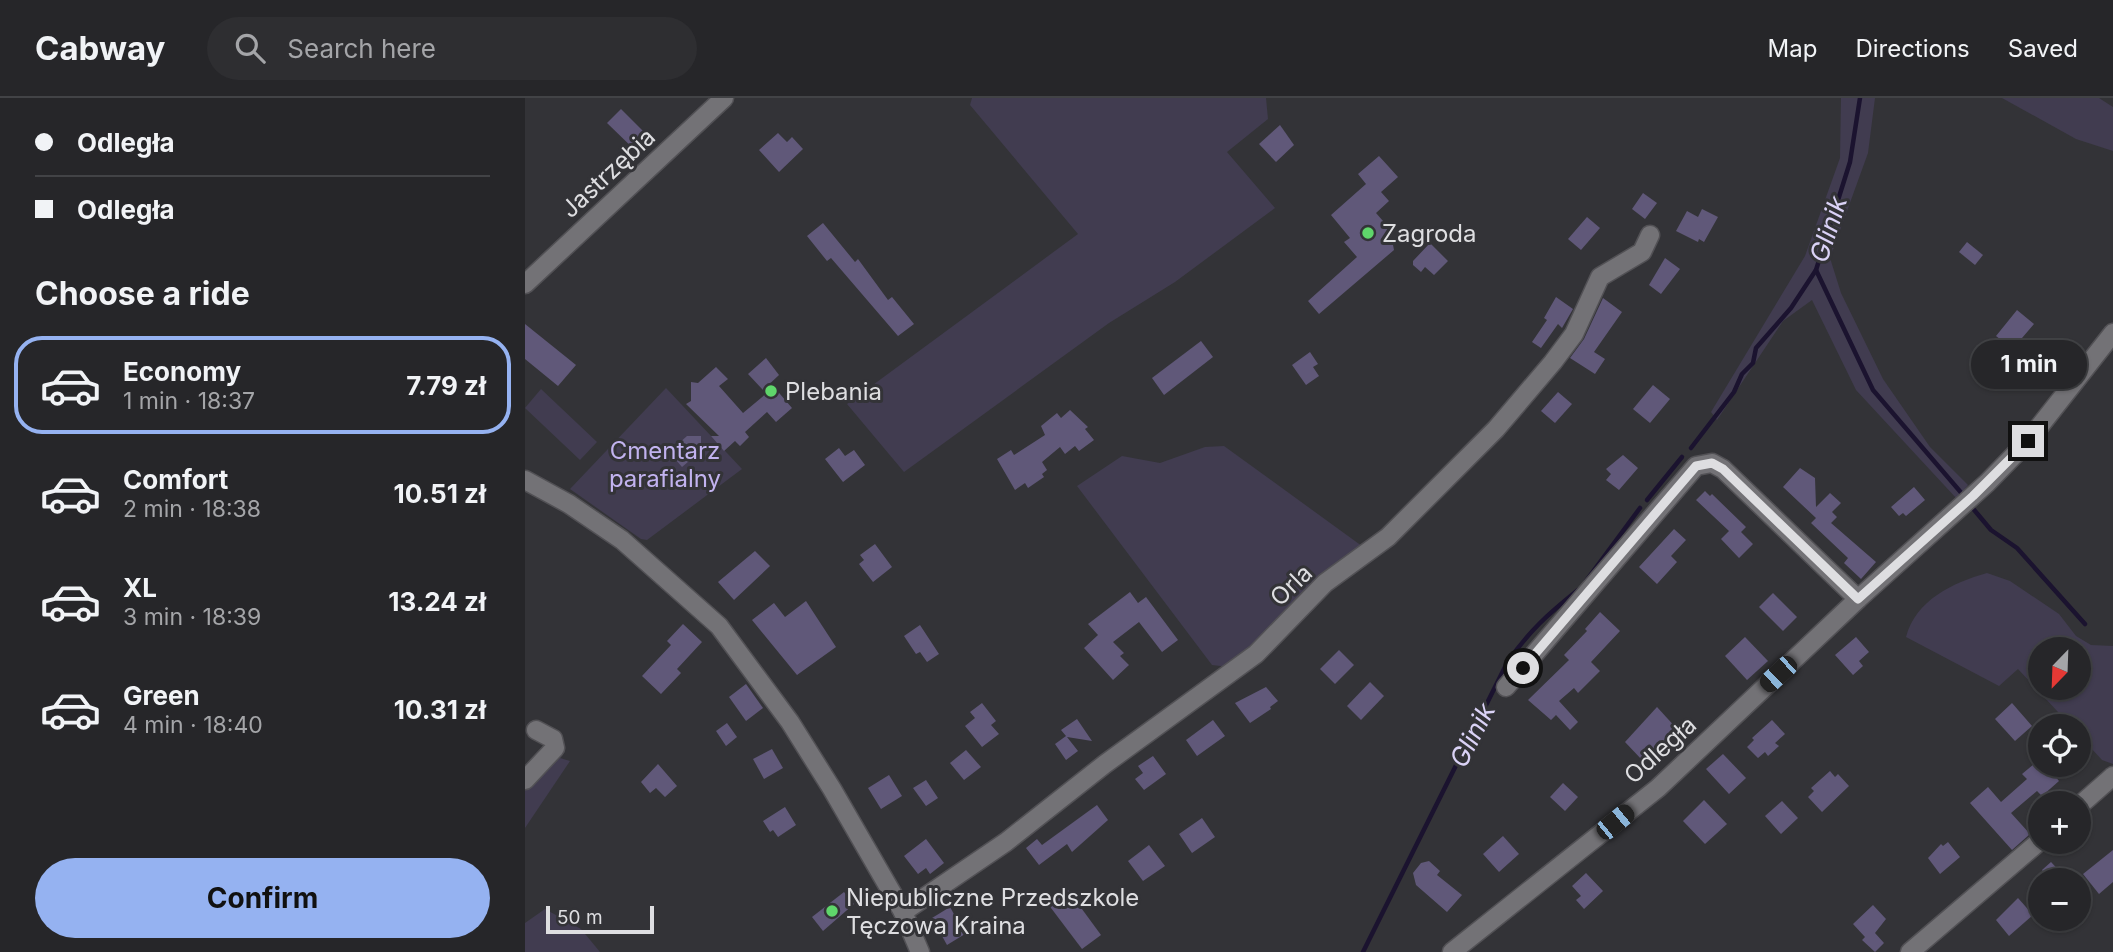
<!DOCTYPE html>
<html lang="en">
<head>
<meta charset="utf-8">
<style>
	:root { --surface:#262629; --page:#2e2e31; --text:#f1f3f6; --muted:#a4a5a8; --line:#424346; --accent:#95b2f1 }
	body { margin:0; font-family:Inter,sans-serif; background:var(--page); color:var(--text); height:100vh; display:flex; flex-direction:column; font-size:26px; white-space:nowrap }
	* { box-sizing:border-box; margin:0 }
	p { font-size:23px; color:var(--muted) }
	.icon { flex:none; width:38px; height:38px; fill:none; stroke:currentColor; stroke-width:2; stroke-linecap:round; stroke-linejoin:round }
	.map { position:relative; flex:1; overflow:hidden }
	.sheet { display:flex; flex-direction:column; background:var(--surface); width:525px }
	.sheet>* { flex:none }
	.guide { display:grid; align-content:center; height:154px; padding:0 35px; background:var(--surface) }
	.needle { width:46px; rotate:203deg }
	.buttons { position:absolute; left:1503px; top:539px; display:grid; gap:14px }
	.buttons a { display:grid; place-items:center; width:63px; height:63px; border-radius:50%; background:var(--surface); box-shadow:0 2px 5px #0004,0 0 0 2px var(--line); font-size:35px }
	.scale { position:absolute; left:21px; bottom:18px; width:108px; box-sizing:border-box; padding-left:7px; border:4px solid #dedee1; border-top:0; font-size:19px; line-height:24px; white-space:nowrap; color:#dedee1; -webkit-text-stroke:5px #333337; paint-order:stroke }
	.end { position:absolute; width:32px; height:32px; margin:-16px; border:9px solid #dedee1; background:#111; box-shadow:0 0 0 4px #111 }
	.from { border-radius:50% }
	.bubble { position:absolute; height:49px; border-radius:24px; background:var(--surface); box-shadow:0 2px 5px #0004,0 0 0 2px var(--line); font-size:23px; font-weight:700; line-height:49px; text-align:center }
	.car { position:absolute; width:21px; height:42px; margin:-21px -10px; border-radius:9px; box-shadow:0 0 5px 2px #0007; background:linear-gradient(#222 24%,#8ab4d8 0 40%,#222 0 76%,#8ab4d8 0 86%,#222 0) }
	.guide b { display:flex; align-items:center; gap:24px; height:66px; font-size:26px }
	.guide b+b { border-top:2px solid var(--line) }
	.guide i { width:18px; height:18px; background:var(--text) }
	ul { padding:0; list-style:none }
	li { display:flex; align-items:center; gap:21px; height:98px; margin:0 14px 10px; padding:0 21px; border:4px solid transparent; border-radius:28px }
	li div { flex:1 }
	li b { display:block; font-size:26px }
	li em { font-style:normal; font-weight:700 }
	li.current { border-color:var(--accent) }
	li>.icon { width:63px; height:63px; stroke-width:1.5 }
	h2 { padding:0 35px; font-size:32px; line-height:84px }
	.primary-button { display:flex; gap:14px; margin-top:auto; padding:14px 35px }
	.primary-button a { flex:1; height:80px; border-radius:42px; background:var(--accent); color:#111; font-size:28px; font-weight:700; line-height:80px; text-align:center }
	header { display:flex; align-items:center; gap:42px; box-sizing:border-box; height:98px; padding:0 35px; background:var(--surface); border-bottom:2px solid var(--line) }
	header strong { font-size:33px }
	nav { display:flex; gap:38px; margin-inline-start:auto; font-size:24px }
	.search { width:490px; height:63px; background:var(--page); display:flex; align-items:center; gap:18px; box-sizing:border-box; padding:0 24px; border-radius:38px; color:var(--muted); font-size:26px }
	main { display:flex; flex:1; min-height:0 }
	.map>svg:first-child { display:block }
	.green { fill:#413c50; fill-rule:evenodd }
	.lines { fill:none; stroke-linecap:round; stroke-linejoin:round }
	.stream { stroke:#1b132f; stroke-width:4.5 }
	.building { fill:#605879 }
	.minor-casing { stroke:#525155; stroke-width:21 }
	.minor { stroke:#737276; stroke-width:18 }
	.route { stroke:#dedee1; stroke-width:9 }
	.poi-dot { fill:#5fd56b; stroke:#333337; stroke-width:2.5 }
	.labels { text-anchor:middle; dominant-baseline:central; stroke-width:6; stroke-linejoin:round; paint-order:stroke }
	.street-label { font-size:24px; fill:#dedee1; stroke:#333337 }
	.poi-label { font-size:24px; fill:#dedee1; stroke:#333337; text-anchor:start }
	.park-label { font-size:24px; fill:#c2b3ef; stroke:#333337 }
	.water-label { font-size:26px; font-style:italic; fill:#dad2f6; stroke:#333337 }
</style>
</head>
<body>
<header>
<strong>Cabway</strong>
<div class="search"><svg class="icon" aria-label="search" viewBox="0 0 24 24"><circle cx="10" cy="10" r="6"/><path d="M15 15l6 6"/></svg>Search here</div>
<nav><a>Map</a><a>Directions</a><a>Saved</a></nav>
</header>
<main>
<section class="sheet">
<div class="guide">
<b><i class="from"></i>Odległa</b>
<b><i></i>Odległa</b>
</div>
<h2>Choose a ride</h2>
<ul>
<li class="current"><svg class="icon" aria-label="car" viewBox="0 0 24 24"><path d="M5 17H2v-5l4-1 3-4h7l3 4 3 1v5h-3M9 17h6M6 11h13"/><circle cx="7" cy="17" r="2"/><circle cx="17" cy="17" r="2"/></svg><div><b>Economy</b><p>1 min · 18:37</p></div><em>7.79 zł</em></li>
<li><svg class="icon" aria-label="car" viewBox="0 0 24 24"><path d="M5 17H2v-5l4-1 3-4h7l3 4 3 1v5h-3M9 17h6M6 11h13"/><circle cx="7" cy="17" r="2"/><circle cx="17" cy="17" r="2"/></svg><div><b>Comfort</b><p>2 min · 18:38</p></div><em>10.51 zł</em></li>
<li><svg class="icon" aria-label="car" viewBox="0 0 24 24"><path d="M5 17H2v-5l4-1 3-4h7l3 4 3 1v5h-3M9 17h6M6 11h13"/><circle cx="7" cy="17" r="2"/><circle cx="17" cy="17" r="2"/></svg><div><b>XL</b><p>3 min · 18:39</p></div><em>13.24 zł</em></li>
<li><svg class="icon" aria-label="car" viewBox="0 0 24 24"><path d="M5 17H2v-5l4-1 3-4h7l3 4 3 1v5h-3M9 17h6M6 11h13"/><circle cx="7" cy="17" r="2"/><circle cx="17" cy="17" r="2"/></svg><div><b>Green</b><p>4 min · 18:40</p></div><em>10.31 zł</em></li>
</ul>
<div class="primary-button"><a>Confirm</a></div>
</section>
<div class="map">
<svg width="1588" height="854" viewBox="0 0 1588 854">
	<rect width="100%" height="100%" fill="#333337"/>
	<g class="green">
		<path d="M447 0H741L743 21 702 54 750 110 650 184 584 225 379 374 322 306 553 136 445 7Z"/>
		<path d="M1316 0H1350L1343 55 1305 160 1316 195 1358 281 1405 349 1443 387 1432 401 1331 292 1287 202 1258 223 1192 322 1186 314 1280 158 1315 60Z"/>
		<path d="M1477 0H1574L1588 9V53L1551 41Z"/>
		<path d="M141 290 217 371 122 442 116 441 45 391Z"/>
		<path d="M16 291 72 344 55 362 0 310Z"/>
		<path d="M699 348 841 451 704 569 687 567 552 388 597 358 635 365 680 349Z"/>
		<path d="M1462 475 1485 483 1534 516 1551 538 1566 547 1588 548V666L1577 662 1554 637V628H1546L1493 571 1474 588 1381 539C1391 502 1427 485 1462 475ZM1516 551H1554V590H1516Z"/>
		<path d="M35 660 45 663 0 730V692Z"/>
		<path d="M20 811 56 831 75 854H0V825Z"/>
	</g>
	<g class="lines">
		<g class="stream">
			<path d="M1291 172 1348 292 1439 398"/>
			<path d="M1166 350 1209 294 1217 276 1228 265 1231 250 1266 210 1291 172 1325 64 1335 0"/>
			<path d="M1122 402 1157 359"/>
			<path d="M1445 407 1466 432 1492 450 1560 526"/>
			<path d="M1061 483 1115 410"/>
			<path d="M838 854 982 565C1004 533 1023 516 1053 492"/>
		</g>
	</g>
	<g class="building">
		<path d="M96 11 128 43 115 57 82 25Z"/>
		<path d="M755 27 769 47 751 64 734 46Z"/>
		<path d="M253 35 262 44 267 39 278 51 254 74 234 52Z"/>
		<path d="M854 58 873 79 856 94 864 103 851 115 865 131 869 152 794 216 783 203 832 159 819 144 825 140 806 117 841 86 833 76Z"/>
		<path d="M1118 95 1132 105 1120 121 1107 111Z"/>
		<path d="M1177 111 1193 119 1179 144 1174 141 1173 144 1151 133 1162 113 1173 119Z"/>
		<path d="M1062 119 1075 130 1056 152 1043 141Z"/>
		<path d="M298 125 330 164 333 161 363 202 367 199 389 226 373 238 306 160 302 163 282 138Z"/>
		<path d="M1442 144 1458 157 1450 167 1434 154Z"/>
		<path d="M905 145 923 163 909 177 900 169 896 174 888 167V163Z"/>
		<path d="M1140 160 1155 171 1136 196 1124 187Z"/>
		<path d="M1031 199 1048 211 1037 230 1033 226 1016 250 1007 244 1022 222 1019 220Z"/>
		<path d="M1078 200 1097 214 1069 254 1080 261 1070 276 1045 260 1059 241Z"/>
		<path d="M1492 212 1509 226 1497 240 1510 250 1501 261 1471 238Z"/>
		<path d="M0 226 51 267 33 288 0 261Z"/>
		<path d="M676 243 688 259 639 297 627 280Z"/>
		<path d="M785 254 793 266 788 269 794 278 781 287 767 267Z"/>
		<path d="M241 260 254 277 238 292 223 276Z"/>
		<path d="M191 269 203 281 194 288 218 315 249 289 267 310 251 324 242 314 220 334 224 339 215 348 210 343 199 353 186 338H194L161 306 166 303V284L173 285Z"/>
		<path d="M1128 287 1145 301 1125 325 1108 311Z"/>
		<path d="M1033 294 1047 306 1030 325 1016 313Z"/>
		<path d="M545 312 563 329 560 331 569 342 554 353 550 348 540 356 535 349 517 364 522 372 517 376 519 379 503 390 500 385 490 392 472 361 486 352 489 357 520 337 516 328 532 315 536 320Z"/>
		<path d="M162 338H176V353L157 369 144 354Z"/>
		<path d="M314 350 320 358 329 352 340 367 318 384 300 361Z"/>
		<path d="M1098 357 1113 370 1094 392 1081 382 1086 376 1081 371Z"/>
		<path d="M1275 370 1290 380 1291 409 1305 395 1316 405 1307 414 1312 419 1306 425 1351 464 1336 481 1319 465 1323 460 1286 425 1291 420 1258 389Z"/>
		<path d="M1389 389 1400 402 1381 418 1378 415 1374 418 1366 409Z"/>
		<path d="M1180 393 1185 398 1187 396 1221 429 1216 434 1228 446 1214 460 1196 441 1204 433 1171 402Z"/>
		<path d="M1149 431 1161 442 1146 458 1152 464 1132 486 1114 469Z"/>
		<path d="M350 446 367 469 348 484 334 466 339 462 335 457Z"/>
		<path d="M230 453 245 468 209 502 193 484Z"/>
		<path d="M605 494 613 505 621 499 653 542 637 554 614 524 588 544 599 555 595 558 604 567 588 582 559 550 573 537 563 526Z"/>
		<path d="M1248 495 1272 519 1258 533 1234 509Z"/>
		<path d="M281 503 311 549 272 577 227 522 249 505 260 519Z"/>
		<path d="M1075 514 1095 533 1066 564 1075 573 1053 595 1049 590 1034 603 1053 624 1045 632 1031 617 1026 622 1003 602 1044 562 1039 557 1062 533 1060 531Z"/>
		<path d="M158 526 177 544 152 571 156 575 136 596 117 578 146 547 142 543Z"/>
		<path d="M395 527 414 556 402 564 395 554 391 556 379 538Z"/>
		<path d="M1220 539 1243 563 1222 582 1200 558Z"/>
		<path d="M1331 539 1344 554 1334 563 1338 568 1328 577 1310 557Z"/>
		<path d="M814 552 829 567 810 586 795 571Z"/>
		<path d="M845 584 859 598 836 622 822 608Z"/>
		<path d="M221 586 238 610 221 623 204 599Z"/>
		<path d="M741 589 753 603 745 609 746 611 725 625 710 605Z"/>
		<path d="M457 605 471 623 466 627 474 636 457 649 440 628 450 620 445 614Z"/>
		<path d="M1487 605 1507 628 1490 643 1470 621Z"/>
		<path d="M1132 609 1153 632 1118 663 1100 644Z"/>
		<path d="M552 621 567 643 542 639 553 653 541 662 530 646 541 638 536 632Z"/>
		<path d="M688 622 700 638 672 658 661 642Z"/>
		<path d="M1247 622 1260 636 1250 645 1254 648 1243 658 1240 654 1233 660 1222 649 1229 642 1227 640Z"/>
		<path d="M202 625 212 639 201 648 191 633Z"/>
		<path d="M247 651 258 670 239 681 228 661Z"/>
		<path d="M441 652 456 669 439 682 425 665Z"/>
		<path d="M1198 656 1221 680 1204 696 1181 671Z"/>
		<path d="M628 658 641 676 619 692 610 681 618 675 613 668Z"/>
		<path d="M1515 661 1516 667H1521L1534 683 1517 698 1512 693 1486 715 1505 736 1487 752 1445 705 1463 689 1476 704 1502 681 1497 676Z"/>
		<path d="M133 666 152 688 140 699 131 690 125 695 116 684Z"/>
		<path d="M1305 673 1310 679 1313 676 1324 688 1297 714 1283 699 1289 693 1286 690Z"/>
		<path d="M364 677 377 698 356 711 343 690Z"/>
		<path d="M401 682 413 700 401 708 388 690Z"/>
		<path d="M1038 685 1053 699 1040 713 1025 699Z"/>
		<path d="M1179 702 1202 726 1180 746 1158 723Z"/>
		<path d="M1257 703 1273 720 1256 736 1240 718Z"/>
		<path d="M572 707 583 722 547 754 542 746 514 767 501 750 512 741 517 747Z"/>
		<path d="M260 709 271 727 253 739 248 732 245 734 238 723Z"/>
		<path d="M677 720 690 739 667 755 654 736Z"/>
		<path d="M978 738 994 756 974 774 958 756Z"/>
		<path d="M401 741 419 765 405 776 401 770 393 776 379 758Z"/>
		<path d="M1423 744 1435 759 1415 776 1403 760 1416 746 1418 748Z"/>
		<path d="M624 747 640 768 618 783 603 763Z"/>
		<path d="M1588 752V784L1574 796 1558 776Z"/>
		<path d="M904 763 915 773 912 777 937 797 922 814 891 787 888 775 896 765Z"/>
		<path d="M1526 764 1543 782H1513L1520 776 1517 772Z"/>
		<path d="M1061 775 1078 793 1059 811 1051 802 1056 798 1047 788Z"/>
		<path d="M543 792 576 837 557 851 523 806Z"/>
		<path d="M319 794 329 806 298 833 287 819Z"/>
		<path d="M1493 800 1508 817 1484 838 1471 822Z"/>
		<path d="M1348 807 1361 821 1350 835 1359 845 1350 854 1337 842 1340 839 1328 826Z"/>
		<path d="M425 809 440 836 422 847 407 820Z"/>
	</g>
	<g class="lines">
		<g class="minor-casing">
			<g id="minor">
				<path d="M0 186 199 0"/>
				<path d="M0 382 44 406 97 442 194 528 265 624 307 691 378 814 395 854"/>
				<path d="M981 589 1171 368 1187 365 1198 371 1333 501"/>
				<path d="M0 682 30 650 28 641 11 632"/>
				<path d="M1554 708 1588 678"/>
				<path d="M378 814 481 744 580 666 731 556 800 485 863 439 971 331 1028 264 1049 236 1075 179 1117 154 1125 137"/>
				<path d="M927 854 1133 690 1333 501 1462 385 1503 343 1588 235"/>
				<path d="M1385 854 1516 742"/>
			</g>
		</g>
		<use href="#minor" class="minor"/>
	</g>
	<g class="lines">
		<path class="route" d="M998 570 1171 368 1187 365 1198 371 1333 501 1448 398 1503 343"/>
	</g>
	<g class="poi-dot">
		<circle cx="843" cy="135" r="7"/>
		<circle cx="246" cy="293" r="7"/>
		<circle cx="307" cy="813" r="7"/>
	</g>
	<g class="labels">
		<g class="street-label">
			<text transform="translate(83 75) rotate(-43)">Jastrzębia</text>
			<text transform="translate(766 487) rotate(-44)">Orla</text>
			<text transform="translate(1135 652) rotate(-42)">Odległa</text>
		</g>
		<g class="poi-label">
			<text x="857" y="135">Zagroda</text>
			<text x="260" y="293">Plebania</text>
			<text x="321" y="799">Niepubliczne Przedszkole<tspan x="321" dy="28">Tęczowa Kraina</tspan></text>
		</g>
		<g class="park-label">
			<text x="140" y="352">Cmentarz<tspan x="140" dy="28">parafialny</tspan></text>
		</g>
		<g class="water-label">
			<text transform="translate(1303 131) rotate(-72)">Glinik</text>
			<text transform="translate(947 637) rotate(-63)">Glinik</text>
		</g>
	</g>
</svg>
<div class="buttons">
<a><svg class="needle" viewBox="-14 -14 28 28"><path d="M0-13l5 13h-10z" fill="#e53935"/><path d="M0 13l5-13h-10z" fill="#a4a5a8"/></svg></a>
<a><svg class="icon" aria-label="locate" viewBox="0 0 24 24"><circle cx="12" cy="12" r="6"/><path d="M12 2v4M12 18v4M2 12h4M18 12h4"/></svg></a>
<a>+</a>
<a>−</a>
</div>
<div class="scale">50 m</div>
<i class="end from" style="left:998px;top:570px"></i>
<i class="end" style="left:1503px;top:343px"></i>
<div class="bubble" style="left:1446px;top:242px;width:116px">1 min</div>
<i class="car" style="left:1253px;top:576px;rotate:227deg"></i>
<i class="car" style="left:1090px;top:724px;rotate:51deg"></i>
</div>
</main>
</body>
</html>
